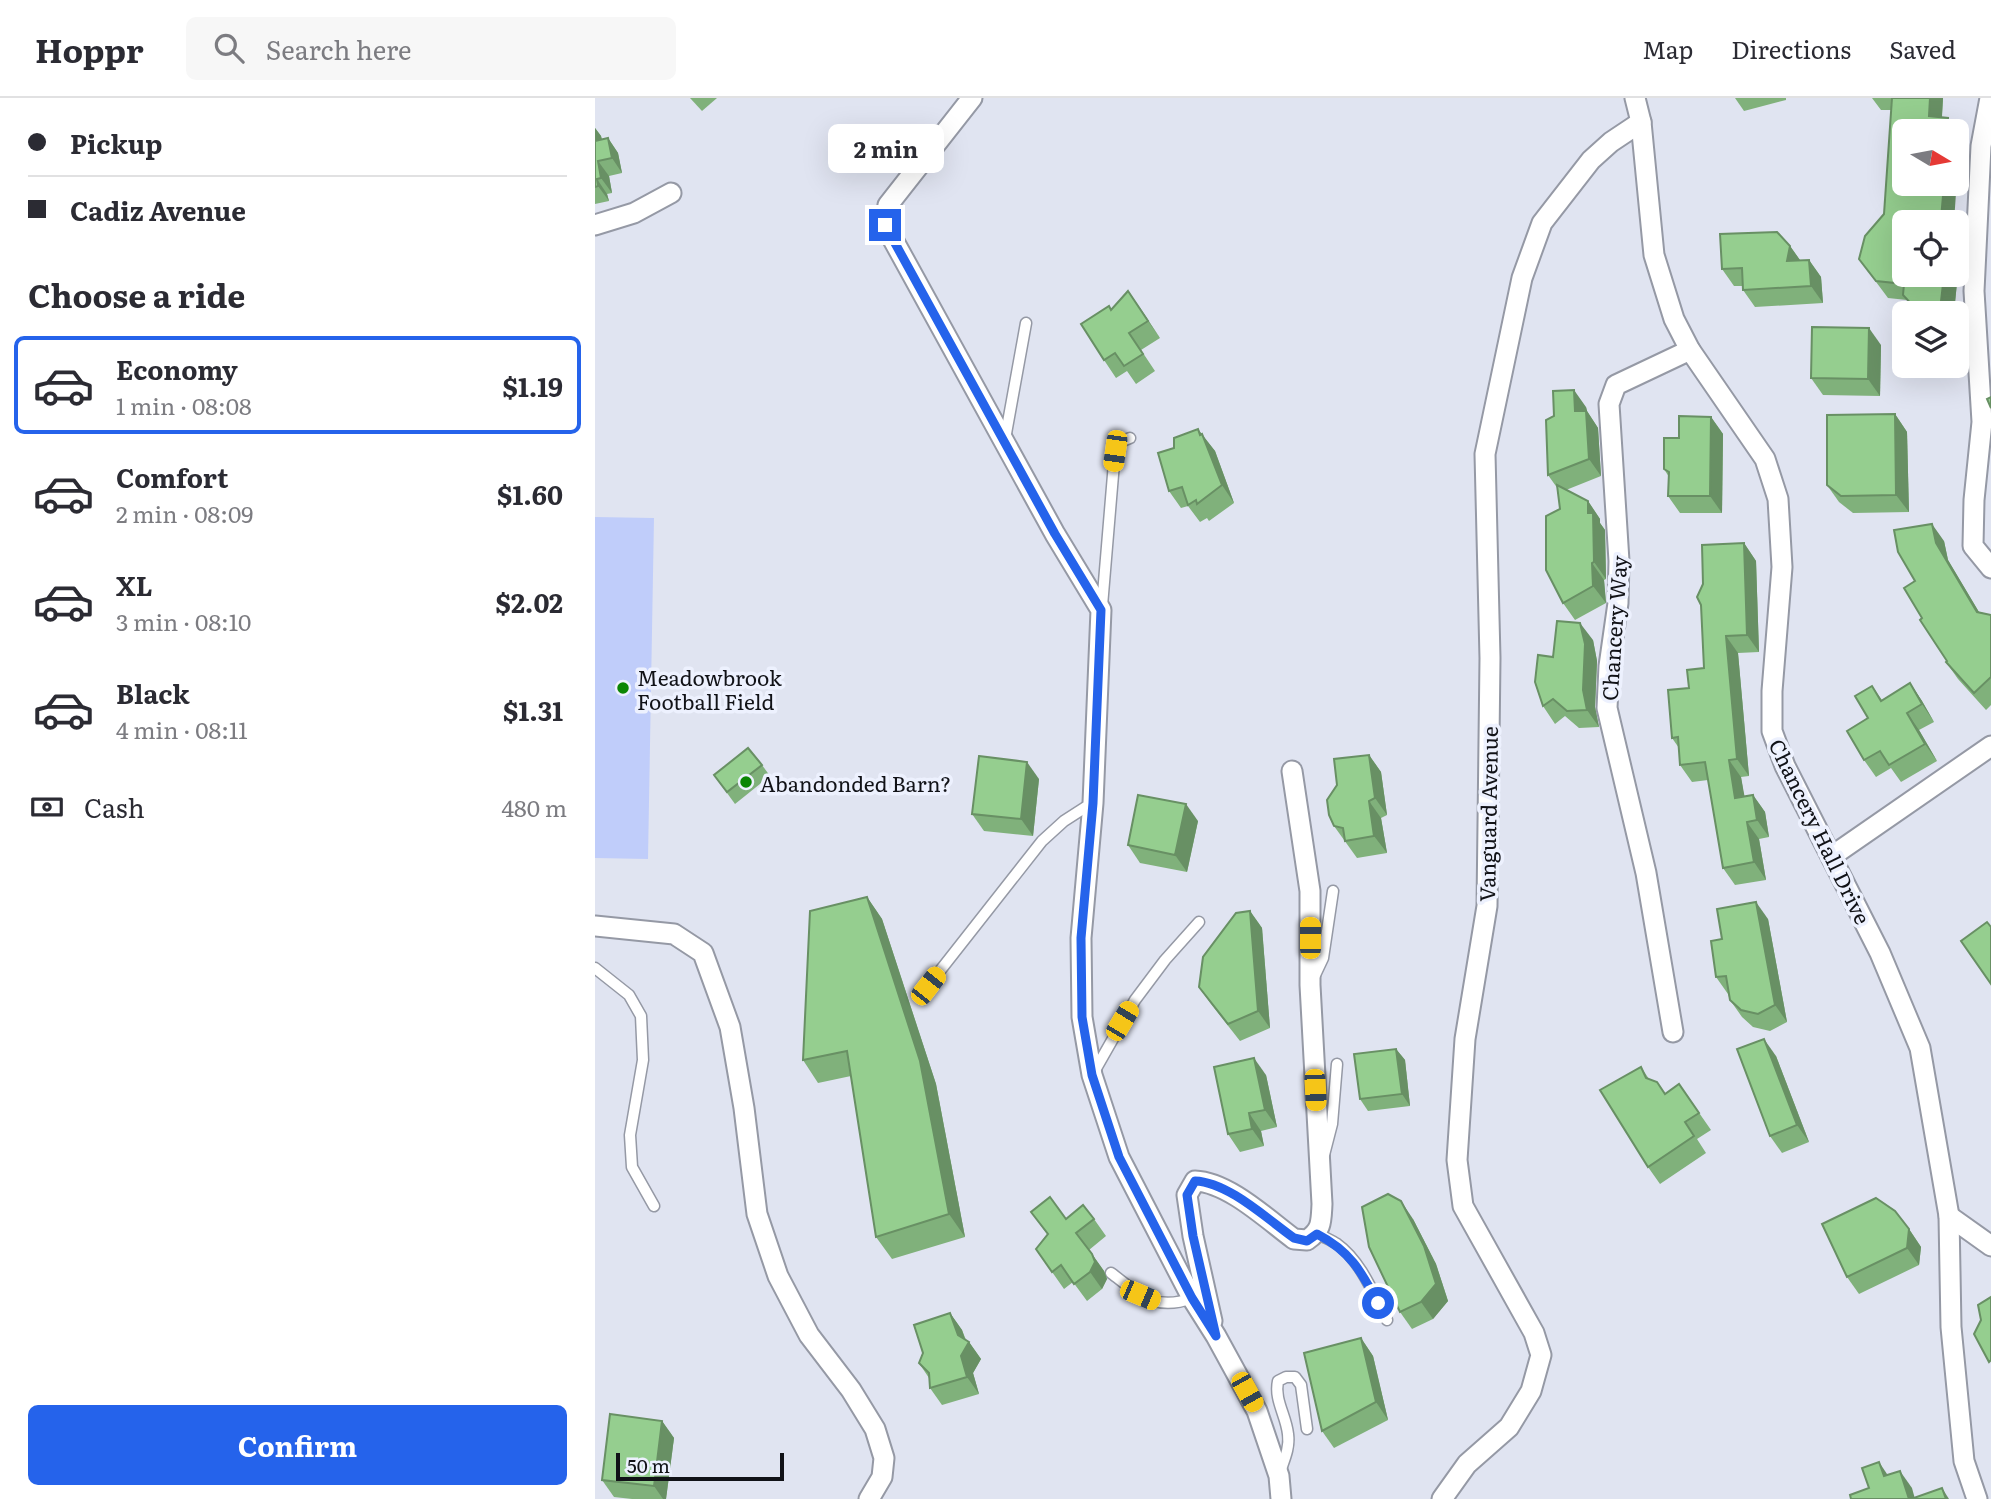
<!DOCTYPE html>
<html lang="en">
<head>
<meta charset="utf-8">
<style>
	:root { --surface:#fff; --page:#f7f7f7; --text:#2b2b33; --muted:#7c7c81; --line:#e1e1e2; --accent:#2563eb }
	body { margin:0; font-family:Literata,serif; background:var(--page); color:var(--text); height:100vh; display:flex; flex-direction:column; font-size:26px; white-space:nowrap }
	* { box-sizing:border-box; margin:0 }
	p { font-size:23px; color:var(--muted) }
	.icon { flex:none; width:38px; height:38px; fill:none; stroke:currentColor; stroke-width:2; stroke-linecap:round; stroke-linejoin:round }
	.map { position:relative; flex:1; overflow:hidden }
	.panel { display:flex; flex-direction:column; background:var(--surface); width:595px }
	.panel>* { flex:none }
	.guide { display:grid; align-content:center; height:154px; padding:0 28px; background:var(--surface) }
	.needle { width:46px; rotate:100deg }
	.fabs { position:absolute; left:1297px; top:21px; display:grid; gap:14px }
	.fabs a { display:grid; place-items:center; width:77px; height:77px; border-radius:10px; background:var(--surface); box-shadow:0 7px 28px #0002; font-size:35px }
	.scale { position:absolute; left:21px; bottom:18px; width:168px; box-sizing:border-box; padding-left:7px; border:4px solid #111217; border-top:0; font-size:19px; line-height:24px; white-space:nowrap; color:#111217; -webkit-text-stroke:5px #edf1fe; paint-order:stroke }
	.end { position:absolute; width:32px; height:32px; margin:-16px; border:9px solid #2563eb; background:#fff; box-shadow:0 0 0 4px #fff }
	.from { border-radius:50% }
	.bubble { position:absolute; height:49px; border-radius:10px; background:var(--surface); box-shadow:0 7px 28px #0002; font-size:23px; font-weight:700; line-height:49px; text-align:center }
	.car { position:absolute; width:21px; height:42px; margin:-21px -10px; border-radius:9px; box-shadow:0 0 5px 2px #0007; background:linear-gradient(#f5c518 24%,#345 0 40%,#f5c518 0 76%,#345 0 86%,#f5c518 0) }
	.guide b { display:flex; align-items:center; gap:24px; height:66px; font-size:26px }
	.guide b+b { border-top:2px solid var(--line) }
	.guide i { width:18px; height:18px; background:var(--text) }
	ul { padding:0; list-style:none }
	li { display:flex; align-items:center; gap:21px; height:98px; margin:0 14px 10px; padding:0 14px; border:4px solid transparent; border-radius:10px }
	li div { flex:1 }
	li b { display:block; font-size:26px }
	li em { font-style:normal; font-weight:700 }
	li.selected { border-color:var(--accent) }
	li>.icon { width:63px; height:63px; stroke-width:1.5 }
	h2 { padding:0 28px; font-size:32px; line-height:84px }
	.pay { display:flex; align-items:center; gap:18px; height:77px; padding:0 28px; font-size:26px }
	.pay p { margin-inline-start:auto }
	.button { display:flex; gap:14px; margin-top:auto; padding:14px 28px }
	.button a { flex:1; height:80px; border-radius:10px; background:var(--accent); color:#fff; font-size:28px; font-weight:700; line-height:80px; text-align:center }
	header { display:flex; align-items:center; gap:42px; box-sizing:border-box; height:98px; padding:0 35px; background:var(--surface); border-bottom:2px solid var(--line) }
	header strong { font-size:33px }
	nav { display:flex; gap:38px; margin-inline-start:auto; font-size:24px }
	.search { width:490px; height:63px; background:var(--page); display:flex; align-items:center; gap:18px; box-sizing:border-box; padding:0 24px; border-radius:10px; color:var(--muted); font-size:26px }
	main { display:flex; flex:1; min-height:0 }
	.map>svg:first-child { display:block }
	.green { fill:#c0cdfa }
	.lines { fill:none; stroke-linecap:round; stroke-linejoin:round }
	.service-casing { stroke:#9599a5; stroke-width:13 }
	.minor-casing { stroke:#9599a5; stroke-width:23 }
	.service { stroke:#fff; stroke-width:10 }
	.minor { stroke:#fff; stroke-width:19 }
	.wall { fill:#80b17b }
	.shaded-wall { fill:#689064 }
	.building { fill:#95ce8f; stroke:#689064; stroke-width:2 }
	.route { stroke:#2563eb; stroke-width:9 }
	.poi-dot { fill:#0b8604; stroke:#edf1fe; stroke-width:2.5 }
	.labels { text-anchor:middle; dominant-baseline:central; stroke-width:7; stroke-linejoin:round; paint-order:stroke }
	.street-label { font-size:21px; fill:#111217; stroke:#edf1fe }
	.poi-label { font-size:21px; fill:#111217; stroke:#edf1fe; text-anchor:start }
</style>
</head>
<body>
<header>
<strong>Hoppr</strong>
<div class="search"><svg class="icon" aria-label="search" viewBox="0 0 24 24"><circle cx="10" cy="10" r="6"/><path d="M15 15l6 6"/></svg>Search here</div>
<nav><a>Map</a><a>Directions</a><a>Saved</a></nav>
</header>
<main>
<section class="panel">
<div class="guide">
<b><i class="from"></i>Pickup</b>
<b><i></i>Cadiz Avenue</b>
</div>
<h2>Choose a ride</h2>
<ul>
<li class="selected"><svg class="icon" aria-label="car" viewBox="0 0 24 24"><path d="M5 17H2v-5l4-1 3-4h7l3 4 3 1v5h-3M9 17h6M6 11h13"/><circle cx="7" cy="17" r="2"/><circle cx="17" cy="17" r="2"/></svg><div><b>Economy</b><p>1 min · 08:08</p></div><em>$1.19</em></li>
<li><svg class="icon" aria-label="car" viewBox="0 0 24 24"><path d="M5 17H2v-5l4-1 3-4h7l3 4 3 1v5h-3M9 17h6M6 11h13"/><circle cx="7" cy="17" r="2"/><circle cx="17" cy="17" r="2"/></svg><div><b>Comfort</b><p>2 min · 08:09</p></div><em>$1.60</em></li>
<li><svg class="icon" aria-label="car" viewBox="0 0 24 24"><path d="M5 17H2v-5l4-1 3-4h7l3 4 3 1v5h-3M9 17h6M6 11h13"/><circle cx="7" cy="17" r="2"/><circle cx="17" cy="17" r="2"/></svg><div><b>XL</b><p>3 min · 08:10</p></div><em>$2.02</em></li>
<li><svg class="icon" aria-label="car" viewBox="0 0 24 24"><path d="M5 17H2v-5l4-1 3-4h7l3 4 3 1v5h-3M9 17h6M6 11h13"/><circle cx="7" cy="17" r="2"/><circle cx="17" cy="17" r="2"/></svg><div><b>Black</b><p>4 min · 08:11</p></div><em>$1.31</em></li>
</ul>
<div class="pay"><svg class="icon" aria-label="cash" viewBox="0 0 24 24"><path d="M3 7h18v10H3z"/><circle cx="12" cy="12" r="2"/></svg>Cash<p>480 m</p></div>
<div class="button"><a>Confirm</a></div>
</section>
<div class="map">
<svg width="1396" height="1401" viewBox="0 0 1396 1401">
	<rect width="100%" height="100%" fill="#e0e4f1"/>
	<path class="green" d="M0 419 59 420 53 761 0 760Z"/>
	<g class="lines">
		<g class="service-casing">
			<g id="service">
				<path d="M410 341 431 225"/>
				<path d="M507 508 520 353 523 345 535 340"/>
				<path d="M0 870 34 897 46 918 48 962 35 1037 37 1069 59 1108"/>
				<path d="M720 877 728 860 738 793"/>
				<path d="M333 888 447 743 469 723 497 705"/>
				<path d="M499 974 540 902 570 862 604 824"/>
				<path d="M729 1057 737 1026 742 966"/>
				<path d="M722 1135C728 1139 736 1142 742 1146 766 1163 779 1197 792 1222"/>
				<path d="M516 1175C544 1196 560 1214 597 1200"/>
				<path d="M685 1374C689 1362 695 1350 693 1336 691 1317 679 1302 683 1283L691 1279H700L706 1287 712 1331"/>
			</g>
		</g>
		<g class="minor-casing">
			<g id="minor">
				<path d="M377 0 293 107 290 127 460 436 506 512 498 705 486 840 487 919 497 977 524 1059 597 1200 621 1238 662 1313 684 1378 686 1401"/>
				<path d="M1040 0 1046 24 1059 157 1079 221 1095 252 1170 361 1183 401 1187 469 1177 593V633L1190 668 1285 855 1325 950 1354 1118 1356 1229 1369 1363 1382 1401"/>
				<path d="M1395 0 1386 48 1379 193 1387 324 1379 402 1378 448 1396 470"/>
				<path d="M0 127 39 115 76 95"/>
				<path d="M1237 758 1396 648"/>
				<path d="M0 828 79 836 108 855 135 929 149 1010 162 1116 183 1178 214 1237 256 1292 280 1331 289 1360 287 1379 274 1401"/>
				<path d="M1078 934 1051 775 1012 610 1014 568 1023 505 1024 463 1014 306 1021 287 1095 252"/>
				<path d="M1354 1118 1396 1148"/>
				<path d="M617 1223 598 1138 592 1097 600 1083C633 1084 672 1121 699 1141L712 1142C727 1132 726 1124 727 1106L715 887V793L697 673"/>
				<path d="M847 1401 872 1366 914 1329 936 1293 946 1257 939 1235 868 1108 862 1062 870 941 892 808 895 560 890 356 927 180 947 125 996 62 1016 44 1046 24"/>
			</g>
		</g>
		<use href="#service" class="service"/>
		<use href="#minor" class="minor"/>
	</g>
	<g class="wall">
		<path d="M95 0H122L107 13Z"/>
		<path d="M1140 0H1191V2L1149 13Z"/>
		<path d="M1277 0H1348L1347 19 1365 37 1309 124 1362 177V137L1366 144 1359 215H1321L1312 202 1293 200 1264 161 1289 116 1296 12H1286Z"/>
		<path d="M0 30 6 38 7 41 13 40 23 55 27 75 14 78 17 95 12 96 14 103 0 106Z"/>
		<path d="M1195 148 1205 162H1214L1226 179 1228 205 1160 209 1148 192 1147 188H1139L1127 171Z"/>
		<path d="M545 210 565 240 546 252 560 273 541 286 532 273 521 280 509 262 516 212Z"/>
		<path d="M1286 247 1285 298 1228 297 1216 280Z"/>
		<path d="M991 309 992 313 1003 330 1006 378 971 392 993 403 1005 421V425L1010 432 1011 481 1009 482 1011 505 980 522 968 505 965 411 963 391 953 377Z"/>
		<path d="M1300 316 1312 334 1314 414 1258 415 1244 404 1232 387Z"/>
		<path d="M1116 319 1128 336 1127 415H1085L1073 398 1074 379 1069 371 1084 340Z"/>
		<path d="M606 336 620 353 639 405 614 423 612 420 605 424 593 408 586 410 574 393 579 350Z"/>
		<path d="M1349 443 1353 462 1384 514 1396 517V607L1391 612 1363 581 1351 564 1352 563 1327 520 1320 483Z"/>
		<path d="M1149 445 1161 463 1164 554 1143 555 1154 678 1146 679 1149 699 1158 697 1170 714 1174 739 1164 741 1171 782 1140 787 1128 770 1113 682 1097 684 1085 667 1084 650 1077 640 1094 590 1109 570Z"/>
		<path d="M998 542 1002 563 1000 609 1004 629 984 630 970 618 960 626 948 608 958 559Z"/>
		<path d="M1315 585 1327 603 1339 624 1324 632 1342 663 1306 684 1296 670 1281 679 1269 662 1277 588 1287 602Z"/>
		<path d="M774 657 786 674 792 717 786 720 792 755 762 760 739 728Z"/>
		<path d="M167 667 175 678 140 706 119 677Z"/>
		<path d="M444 681 438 738 389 733 377 716Z"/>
		<path d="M603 723 592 774 545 765 533 747Z"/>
		<path d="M272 799 287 821 341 986 370 1139 297 1161 281 1139 256 978 223 985 208 962Z"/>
		<path d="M655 813 667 830 675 930 645 943 616 906 604 889Z"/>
		<path d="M1173 821 1192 924 1175 933 1158 929 1147 919 1135 902 1133 896 1121 879 1127 841Z"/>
		<path d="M801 951 810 962 815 1008 773 1013 765 1001Z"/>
		<path d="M1181 958 1214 1044 1187 1055 1175 1038Z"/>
		<path d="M1046 969 1054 981 1070 996 1084 986 1116 1032 1102 1041 1111 1055 1065 1086 1053 1069Z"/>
		<path d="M671 977 682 1029 666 1033 669 1048 645 1054 633 1036Z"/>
		<path d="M436 1114 471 1121H499L511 1138 494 1152 509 1173 512 1181 507 1191 492 1203 478 1184 469 1191 441 1151 452 1136Z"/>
		<path d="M818 1121 841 1166 853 1203 838 1221 817 1231 805 1214Z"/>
		<path d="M1314 1131 1326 1149 1324 1167 1264 1196 1252 1179Z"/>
		<path d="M355 1215 367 1232 371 1242 374 1244 386 1261 378 1275 384 1296 347 1307 335 1290 334 1280 324 1265Z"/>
		<path d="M766 1240 778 1258 793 1322 739 1350 727 1333Z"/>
		<path d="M67 1323 79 1340 71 1401H37L19 1399 7 1382Z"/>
	</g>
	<g class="shaded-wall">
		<path d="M1335 0H1348L1346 33 1334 18Z"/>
		<path d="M1353 20 1365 37 1359 124H1349L1346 121 1349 86H1362V33H1352Z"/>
		<path d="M0 30 6 38 10 58 0 43Z"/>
		<path d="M13 40 23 55 27 75 17 60Z"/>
		<path d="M3 63 14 78 17 95 6 80Z"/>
		<path d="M2 81 12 96 14 103 3 88Z"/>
		<path d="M1362 137 1366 144 1359 215H1347L1345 212 1349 177H1362Z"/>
		<path d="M1195 148 1207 165 1192 163Z"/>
		<path d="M1214 162 1226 179 1228 205 1216 188Z"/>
		<path d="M533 193 545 210 565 240 553 223Z"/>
		<path d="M1274 230 1286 247 1285 298 1273 281Z"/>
		<path d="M979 292 991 309 992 313 1003 330 1006 378 994 361 980 313Z"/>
		<path d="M1300 316 1312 334 1314 414 1301 397Z"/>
		<path d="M1116 319 1128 336 1127 415 1115 398Z"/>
		<path d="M603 331 620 353 639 405 627 387Z"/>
		<path d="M993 403 1005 421V425L1010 432 1011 481 999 464 993 415Z"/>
		<path d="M1337 426 1349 443 1353 462 1394 531 1382 514 1341 445Z"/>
		<path d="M1149 445 1161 463 1164 554 1152 537Z"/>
		<path d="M997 465 1009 482 1011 505 998 488Z"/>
		<path d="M985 525 998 542 1002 563 1000 609 1004 629 992 612 988 592Z"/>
		<path d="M1131 538 1143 555 1154 678 1142 661Z"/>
		<path d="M1315 585 1327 603 1339 624 1327 606Z"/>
		<path d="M1312 615 1324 632 1342 663 1330 646Z"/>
		<path d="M774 657 786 674 792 717 780 700Z"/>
		<path d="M1134 662 1146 679 1153 717 1140 700Z"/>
		<path d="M432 664 444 681 438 738 426 721Z"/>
		<path d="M1158 697 1170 714 1174 739 1162 722Z"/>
		<path d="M774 703 786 720 792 755 779 738Z"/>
		<path d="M591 706 603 723 592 774 580 757Z"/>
		<path d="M1152 724 1164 741 1171 782 1159 764Z"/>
		<path d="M272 799 287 821 341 986 370 1139 354 1116Z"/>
		<path d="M1161 804 1173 821 1192 924 1180 907Z"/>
		<path d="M655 813 667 830 675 930 663 913Z"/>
		<path d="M1169 941 1181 958 1214 1044 1202 1027Z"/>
		<path d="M801 951 810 962 815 1008 807 996Z"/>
		<path d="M659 960 671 977 682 1029 670 1012Z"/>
		<path d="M654 1015 666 1033 669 1048 657 1031Z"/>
		<path d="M806 1103 818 1121 841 1166 853 1203 838 1221 826 1204Z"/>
		<path d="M1314 1131 1326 1149 1324 1167 1312 1150Z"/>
		<path d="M497 1156 509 1173 512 1181 507 1191 495 1174Z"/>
		<path d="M355 1215 367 1232 372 1247 374 1244 386 1261 378 1275 384 1296 372 1279 366 1258 363 1237Z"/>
		<path d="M766 1240 778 1258 793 1322 781 1304Z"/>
		<path d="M67 1323 79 1340 71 1401H68L59 1388Z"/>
		<path d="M1284 1364 1296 1382 1289 1378Z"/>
		<path d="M1305 1373 1317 1390 1320 1401H1314Z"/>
		<path d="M1347 1390 1354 1401H1351Z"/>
	</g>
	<g class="building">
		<path d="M1297 0H1335L1334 18 1353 20 1352 33H1309V86H1349L1346 121 1351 124H1309V177H1349L1345 212 1319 209 1308 197 1309 186 1281 183 1264 161 1270 138 1289 116Z"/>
		<path d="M13 40 17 60 3 63 6 80 2 81 3 88 0 89V43Z"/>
		<path d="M1182 134 1195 148 1192 163 1214 162 1216 188 1148 192 1147 170 1127 171 1125 136Z"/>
		<path d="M533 193 553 223 534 235 548 256 529 268 520 255 509 262 486 226 514 208 516 212Z"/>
		<path d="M1217 229 1274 230 1273 281 1216 280Z"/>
		<path d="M979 292 980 313H991L994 361 953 377 951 322 959 318 958 293Z"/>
		<path d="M1396 299V310L1392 301Z"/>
		<path d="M1300 316 1301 397 1246 398 1232 387V317Z"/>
		<path d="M1084 318 1116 319 1115 398H1073L1074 374 1069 371V340H1084Z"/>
		<path d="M603 331 605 337 607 336 627 387 602 406 601 402 593 407 587 389 574 393 563 355 579 350V340Z"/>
		<path d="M962 387 993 403V415H998L999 464 997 465 998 488 968 505 951 472V418L965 411Z"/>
		<path d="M1337 426 1341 445 1382 514 1396 517V579L1379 595 1351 564 1352 563 1325 522 1327 520 1309 490 1320 483 1303 454 1299 432Z"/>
		<path d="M1149 445 1152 537 1131 538 1142 661 1134 662 1140 700 1158 697 1162 722 1152 724 1159 764 1128 770 1110 664 1085 667 1083 639 1077 640 1073 592 1094 590 1092 572 1109 570 1106 507 1102 499 1108 486 1107 447Z"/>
		<path d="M962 523 985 525 990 546 988 592 992 612 972 613 958 601 948 608 940 584 943 557 958 559Z"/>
		<path d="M1315 585 1327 606 1312 615 1330 646 1294 667 1285 653 1269 662 1252 633 1273 620 1260 598 1277 588 1286 603Z"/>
		<path d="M153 650 167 667 132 694 119 677Z"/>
		<path d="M774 657 780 700 774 703 779 738 750 743 748 730 739 728 734 717 732 702 742 687 739 661Z"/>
		<path d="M384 658 432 664 426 721 377 716Z"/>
		<path d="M543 697 591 706 580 757 533 747Z"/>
		<path d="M272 799 325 963 354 1116 281 1139 252 953 208 962 215 813Z"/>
		<path d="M1161 804 1180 907 1163 916 1146 912 1135 902 1131 878 1121 879 1116 843 1127 841 1122 811Z"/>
		<path d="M655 813 663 913 633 926 604 889 608 859 641 815Z"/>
		<path d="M1392 824 1396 829V886L1366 843Z"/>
		<path d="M1169 941 1202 1027 1175 1038 1142 951Z"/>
		<path d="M801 951 807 996 765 1001 759 956Z"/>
		<path d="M659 960 670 1012 654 1015 657 1031 633 1036 619 969Z"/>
		<path d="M1046 969 1051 980 1062 984 1070 996 1084 986 1104 1015 1090 1024 1099 1038 1053 1069 1005 992Z"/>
		<path d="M793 1096 806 1103 829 1148 841 1186 826 1204 805 1214 774 1149 767 1109Z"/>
		<path d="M455 1099 471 1121 488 1107 499 1121 481 1135 497 1156 500 1164 495 1174 479 1186 466 1167 457 1174 441 1151 453 1136 436 1114Z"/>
		<path d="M1281 1100 1300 1113 1314 1131 1312 1150 1252 1179 1227 1126Z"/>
		<path d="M1396 1199V1262L1394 1264 1379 1236 1386 1222 1383 1207Z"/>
		<path d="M355 1215 363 1237 374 1244 366 1258 372 1279 335 1290 334 1275 324 1265 328 1255 319 1227Z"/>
		<path d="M766 1240 781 1304 727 1333 709 1255Z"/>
		<path d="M15 1316 67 1323 59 1388 7 1382Z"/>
		<path d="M1284 1364 1289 1378 1305 1373 1314 1401H1256L1255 1397 1274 1390 1267 1370Z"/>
		<path d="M1347 1390 1351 1401H1316Z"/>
	</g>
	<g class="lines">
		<path class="route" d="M290 127 460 436 506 512 498 705 486 840 487 919 497 977 524 1059 597 1200 621 1238 598 1138 592 1097 600 1083C633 1084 672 1121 699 1140L712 1143 722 1136C755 1153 766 1173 783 1205"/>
	</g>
	<g class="poi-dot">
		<circle cx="28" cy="590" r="7"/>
		<circle cx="151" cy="684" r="7"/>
	</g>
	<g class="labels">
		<g class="street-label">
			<text transform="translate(1018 530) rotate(-86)">Chancery Way</text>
			<text transform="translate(892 716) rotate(-89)">Vanguard Avenue</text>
			<text transform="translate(1226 733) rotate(64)">Chancery Hall Drive</text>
		</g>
		<g class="poi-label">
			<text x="42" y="578">Meadowbrook<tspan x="42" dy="24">Football Field</tspan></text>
			<text x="165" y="684">Abandonded Barn?</text>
		</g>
	</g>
</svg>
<div class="fabs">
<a><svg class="needle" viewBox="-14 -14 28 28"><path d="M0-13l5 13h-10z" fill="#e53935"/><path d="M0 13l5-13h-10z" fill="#7c7c81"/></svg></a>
<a><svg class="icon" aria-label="locate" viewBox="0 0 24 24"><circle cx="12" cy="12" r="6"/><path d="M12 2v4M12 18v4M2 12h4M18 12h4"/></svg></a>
<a><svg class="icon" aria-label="layers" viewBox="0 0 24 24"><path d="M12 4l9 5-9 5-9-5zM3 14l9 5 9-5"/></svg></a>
</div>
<div class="scale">50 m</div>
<i class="end from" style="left:783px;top:1205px"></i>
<i class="end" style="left:290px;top:127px"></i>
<div class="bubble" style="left:233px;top:26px;width:116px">2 min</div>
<i class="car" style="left:520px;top:353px;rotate:188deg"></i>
<i class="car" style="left:715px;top:840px;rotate:0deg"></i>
<i class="car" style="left:333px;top:888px;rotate:38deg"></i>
<i class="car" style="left:527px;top:923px;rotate:31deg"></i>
<i class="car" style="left:720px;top:992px;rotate:177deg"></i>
<i class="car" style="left:545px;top:1197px;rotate:113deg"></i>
<i class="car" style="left:652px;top:1294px;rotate:151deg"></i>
</div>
</main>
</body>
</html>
